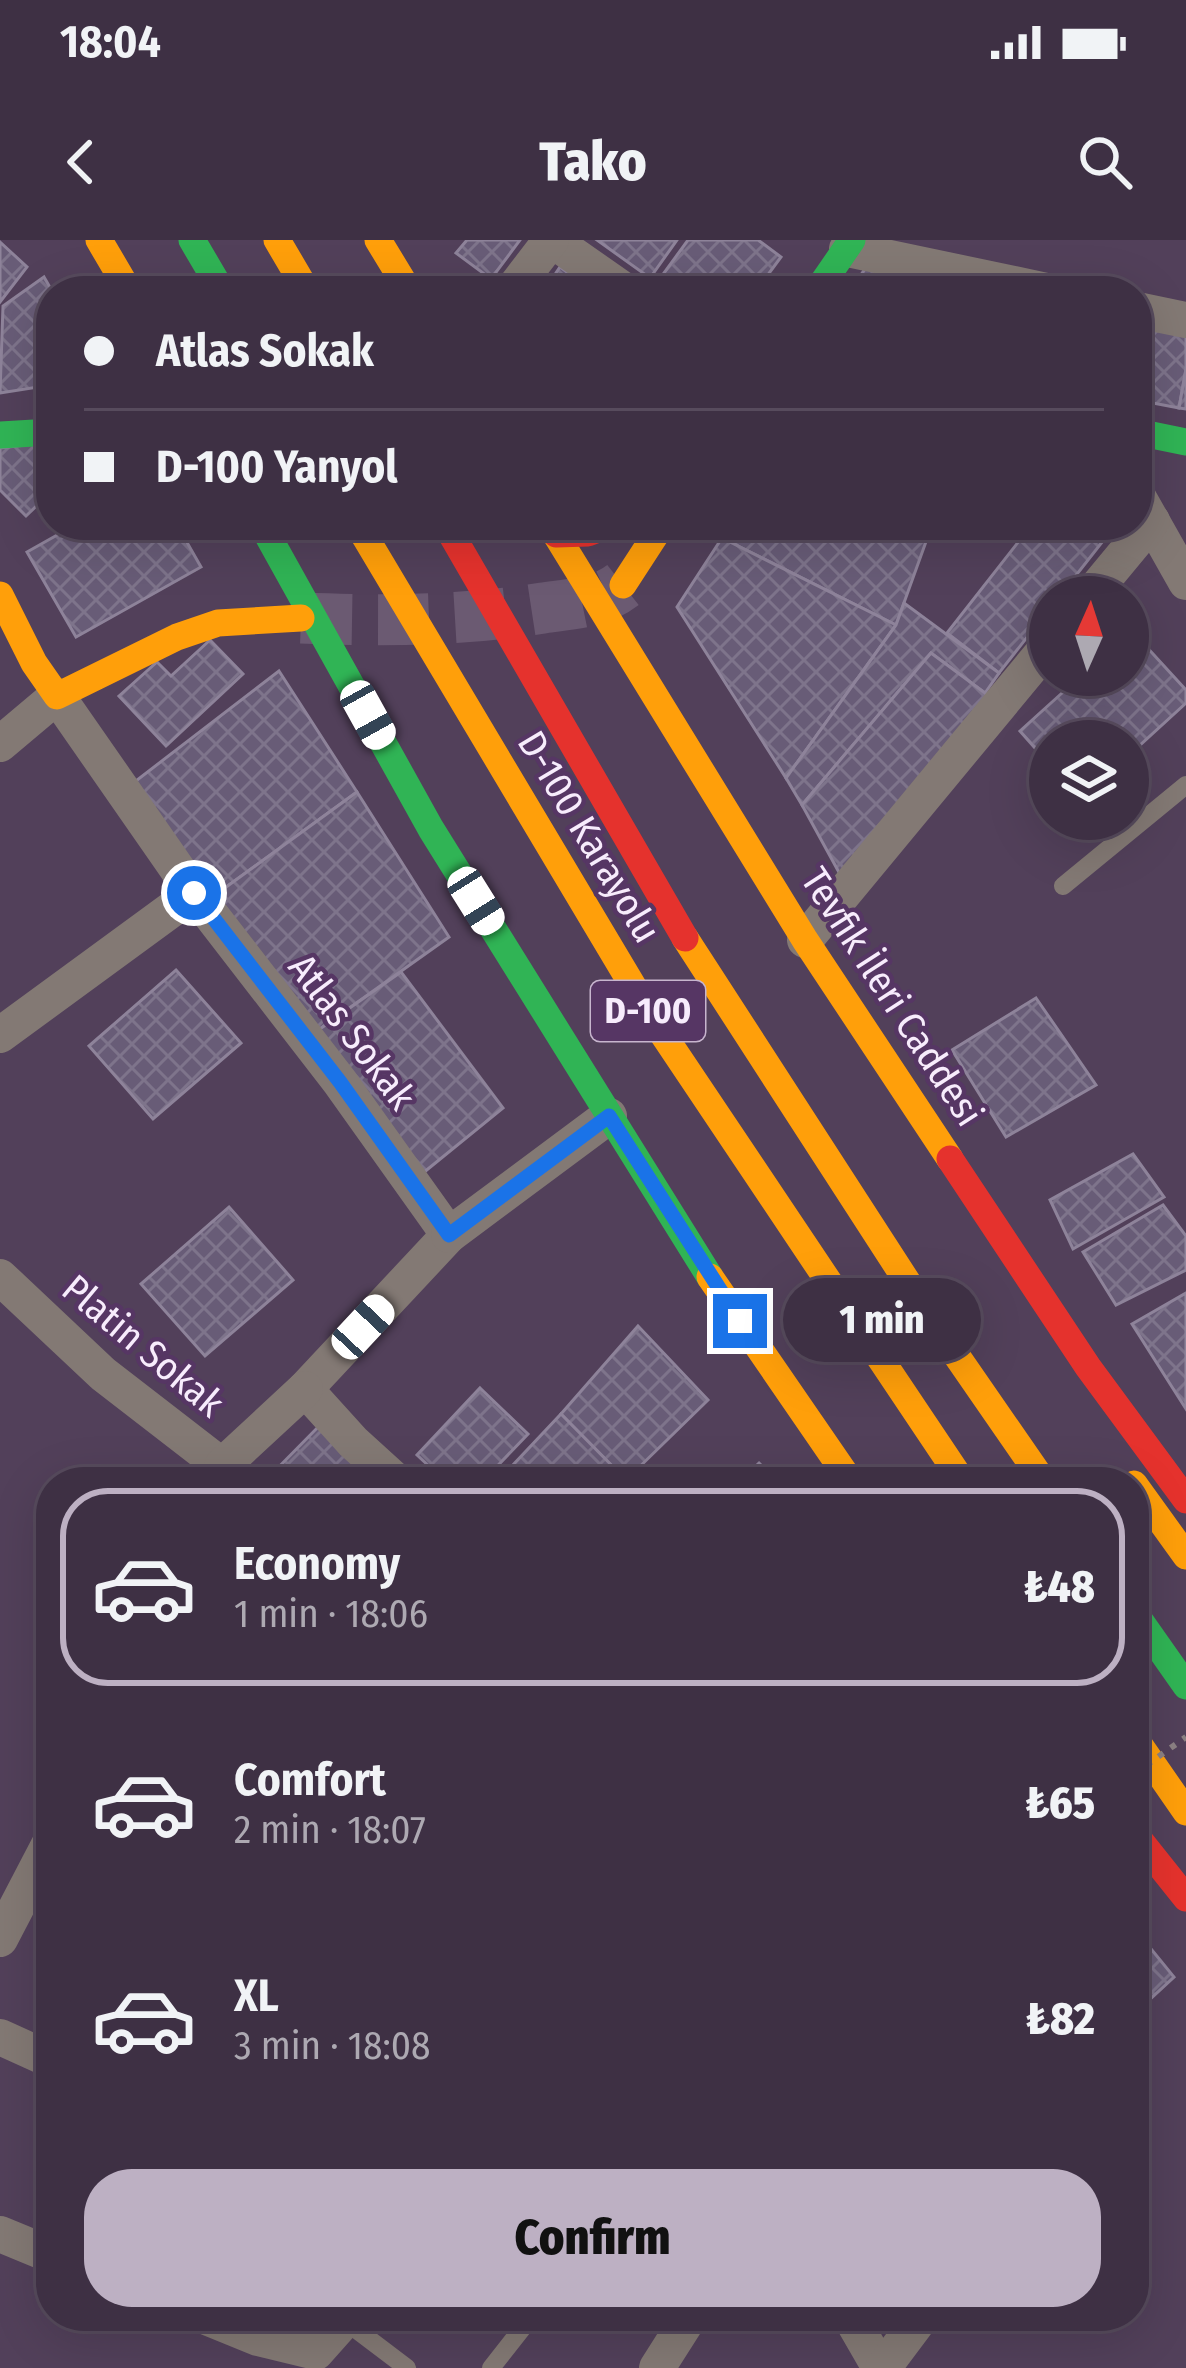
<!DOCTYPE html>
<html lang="en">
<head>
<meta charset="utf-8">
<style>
	:root { --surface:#3e3044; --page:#45384b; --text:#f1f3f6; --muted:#ada9b2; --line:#574b5d; --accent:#bdb0c3 }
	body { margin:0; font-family:"Fira Sans Condensed",sans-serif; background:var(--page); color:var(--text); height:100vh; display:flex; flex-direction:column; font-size:45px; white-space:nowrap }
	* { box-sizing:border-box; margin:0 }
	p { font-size:39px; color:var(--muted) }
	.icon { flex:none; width:66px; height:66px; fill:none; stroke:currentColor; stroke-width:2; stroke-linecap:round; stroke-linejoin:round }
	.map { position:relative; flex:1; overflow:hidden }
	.details { position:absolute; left:36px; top:1227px; width:1113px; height:864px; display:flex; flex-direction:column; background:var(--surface); border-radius:48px; box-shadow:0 12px 48px #0002,0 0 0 3px var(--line) }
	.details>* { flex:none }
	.banner { position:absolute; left:36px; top:36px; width:1116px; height:264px; border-radius:48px; box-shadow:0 12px 48px #0002,0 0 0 3px var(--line); display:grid; align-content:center; height:264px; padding:0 48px; background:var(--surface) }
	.needle { width:78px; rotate:3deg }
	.buttons { position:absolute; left:1029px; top:336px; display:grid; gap:24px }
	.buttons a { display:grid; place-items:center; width:120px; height:120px; border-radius:50%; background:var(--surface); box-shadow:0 12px 48px #0002,0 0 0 3px var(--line); font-size:60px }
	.end { position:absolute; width:54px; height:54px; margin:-27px; border:15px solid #1a73e8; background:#fff; box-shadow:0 0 0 6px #fff }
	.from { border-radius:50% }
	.bubble { position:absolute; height:84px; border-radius:42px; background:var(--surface); box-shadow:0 12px 48px #0002,0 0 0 3px var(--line); font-size:39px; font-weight:800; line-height:84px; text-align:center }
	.car { position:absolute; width:36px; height:72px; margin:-36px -18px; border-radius:15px; box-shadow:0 0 9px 3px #0007; background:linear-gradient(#fff 24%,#345 0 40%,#fff 0 76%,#345 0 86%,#fff 0) }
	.banner b { display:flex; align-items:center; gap:42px; height:114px; font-size:45px }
	.banner b+b { border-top:3px solid var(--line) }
	.banner i { width:30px; height:30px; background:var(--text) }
	ul { padding:21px 0 0; list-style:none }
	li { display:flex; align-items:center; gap:36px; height:198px; margin:0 24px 18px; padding:0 24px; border:6px solid transparent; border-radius:48px }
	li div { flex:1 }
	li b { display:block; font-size:45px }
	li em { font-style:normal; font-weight:800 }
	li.selected { border-color:var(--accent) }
	li>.icon { width:108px; height:108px; stroke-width:1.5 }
	.button { display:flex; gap:24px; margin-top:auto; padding:24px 48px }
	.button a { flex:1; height:138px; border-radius:48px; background:var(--accent); color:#111; font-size:48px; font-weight:800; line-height:138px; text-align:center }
	.status { display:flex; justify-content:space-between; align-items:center; height:84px; padding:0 60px; background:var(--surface); direction:ltr }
	.status svg { height:33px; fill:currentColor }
	header { display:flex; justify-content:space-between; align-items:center; height:156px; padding:0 48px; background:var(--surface); font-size:54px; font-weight:800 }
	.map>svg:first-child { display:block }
	.building { fill:url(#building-cross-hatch); stroke:#8e839a; stroke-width:3 }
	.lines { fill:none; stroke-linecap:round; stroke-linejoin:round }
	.secondary-tunnel { stroke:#6b5a72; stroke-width:51; stroke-dasharray:51 26; stroke-linecap:butt }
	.lane { stroke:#837974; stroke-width:18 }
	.street { stroke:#837974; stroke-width:36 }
	.fast { stroke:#30b455; stroke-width:27 }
	.slow { stroke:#ff9f0a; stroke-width:27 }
	.jam { stroke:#e5322d; stroke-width:27 }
	.path-bridge { stroke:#8b8183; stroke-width:6; stroke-dasharray:6 9; stroke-linecap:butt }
	.route { stroke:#1a73e8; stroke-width:15 }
	.labels { text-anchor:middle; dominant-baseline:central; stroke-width:9; stroke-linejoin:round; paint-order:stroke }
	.shield { fill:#563664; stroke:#c7b5ce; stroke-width:3 }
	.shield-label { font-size:36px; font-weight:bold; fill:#f7ecfc }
	.street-label { font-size:39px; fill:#f7ecfc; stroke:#563664 }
</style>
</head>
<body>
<div class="status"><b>18:04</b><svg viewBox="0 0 49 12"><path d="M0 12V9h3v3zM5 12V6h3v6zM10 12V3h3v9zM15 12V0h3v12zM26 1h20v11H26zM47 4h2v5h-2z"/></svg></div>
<header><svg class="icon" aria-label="back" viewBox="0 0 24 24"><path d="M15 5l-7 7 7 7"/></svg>Tako<svg class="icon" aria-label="search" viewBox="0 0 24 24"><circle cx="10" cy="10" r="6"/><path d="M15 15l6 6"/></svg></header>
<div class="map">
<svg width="1186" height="2128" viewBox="0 0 1186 2128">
	<defs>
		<pattern id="building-cross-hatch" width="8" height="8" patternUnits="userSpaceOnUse" patternTransform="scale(3)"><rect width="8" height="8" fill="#685c77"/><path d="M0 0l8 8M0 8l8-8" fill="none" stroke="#7e748b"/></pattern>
	</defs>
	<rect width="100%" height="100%" fill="#52405a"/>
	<g class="building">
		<path d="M467 0H520L491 39 456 13Z"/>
		<path d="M597 0H677L650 38Z"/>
		<path d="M688 0H758L781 17 756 51H666L656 44Z"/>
		<path d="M0 2 27 27 0 62Z"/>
		<path d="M871 21 960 38 956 51H849Z"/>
		<path d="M560 27 593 51H544Z"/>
		<path d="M44 37 52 51 51 145 0 153 3 66Z"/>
		<path d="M1137 83 1186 93V129L1179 168 1137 160Z"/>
		<path d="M1186 129V169L1179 168Z"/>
		<path d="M51 202V252L26 276 0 250V208Z"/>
		<path d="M75 285H177L201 327 76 397 27 312Z"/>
		<path d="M726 285H932L896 385 722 298Z"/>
		<path d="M1008 285 1114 287 1059 357H1050V368L999 433 947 393 1023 296Z"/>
		<path d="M722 298 896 385 786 538 677 367Z"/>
		<path d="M904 363 999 433 985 453 931 413 802 565 786 538 896 385Z"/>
		<path d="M1132 391 1186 450V463L1128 516V501H1050V525L1020 491 1082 435H1128V394Z"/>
		<path d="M210 400 243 434 166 506 119 456 157 422 171 436Z"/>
		<path d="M931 413 989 456 841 636 802 565Z"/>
		<path d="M279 431 357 552 211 658 128 547Z"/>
		<path d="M357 552 449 697 317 791 211 658Z"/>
		<path d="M176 730 241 803 153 879 89 806Z"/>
		<path d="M401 732 503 868 423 933 317 791Z"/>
		<path d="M1036 758 1096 845 1006 897 952 810Z"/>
		<path d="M1133 914 1164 957 1073 1009 1050 960Z"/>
		<path d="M1163 965 1186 996V1030L1116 1065 1083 1012Z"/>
		<path d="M229 967 293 1040 205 1116 141 1044Z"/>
		<path d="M1186 1053V1169L1132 1084Z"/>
		<path d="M638 1086 708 1160 626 1240 561 1174Z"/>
		<path d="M480 1148 528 1194 482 1242H446L417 1215Z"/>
		<path d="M561 1174 626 1240 628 1242H497Z"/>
		<path d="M321 1184 373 1235 366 1242H264Z"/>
		<path d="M759 1223 777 1242H739Z"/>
		<path d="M1134 1688 1174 1737 1134 1774Z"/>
	</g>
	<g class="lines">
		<path class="secondary-tunnel" d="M301 378C383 381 462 381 543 368 570 364 600 363 623 345"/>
		<g class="lane">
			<path d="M1063 646 1186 545"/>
			<path d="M345 2081 407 2128"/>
			<path d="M491 2128 532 2076"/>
		</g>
		<g class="street">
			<path d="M552 0 625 51"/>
			<path d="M847 9 1047 51"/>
			<path d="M512 51 551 0"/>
			<path d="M1137 70 1186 80"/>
			<path d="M1137 255 1186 342"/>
			<path d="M1089 357 1152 281"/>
			<path d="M0 504 57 456 194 653 340 842 449 995 305 1149 353 1202 397 1242"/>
			<path d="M805 700 1050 404"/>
			<path d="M0 795 194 653"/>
			<path d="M449 995 609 876"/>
			<path d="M0 1037 103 1134 222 1226 225 1242"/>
			<path d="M222 1226 305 1149"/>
			<path d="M0 1699 51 1601"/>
			<path d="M0 1797 51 1820"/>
			<path d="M0 1994 51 2015"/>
			<path d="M204 2076 258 2098 316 2112 348 2076"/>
			<path d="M850 2076 880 2128"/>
			<path d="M657 2128 690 2076"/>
			<path d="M883 2128 922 2076"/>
		</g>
		<g class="fast">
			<path d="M192 0 222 51"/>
			<path d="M817 51 852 0"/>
			<path d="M1137 192 1186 202"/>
			<path d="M0 195 51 192"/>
			<path d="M262 285 431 589 710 1037"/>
			<path d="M1134 1372 1186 1446"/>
		</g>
		<g class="slow">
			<path d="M99 0 129 51"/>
			<path d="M277 0 307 51"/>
			<path d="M378 0 409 51"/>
			<path d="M358 285 652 778 963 1242"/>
			<path d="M550 285 805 700 950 919"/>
			<path d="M623 345 662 285"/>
			<path d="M0 355 34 423 57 456 177 397 218 383 301 378"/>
			<path d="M685 698 934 1083 1044 1242"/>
			<path d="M710 1037 851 1242"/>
			<path d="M1134 1244 1186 1316"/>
			<path d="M1134 1497 1186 1572"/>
		</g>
		<g class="jam">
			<path d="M446 285 685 698"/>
			<path d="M556 294 588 293 609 285"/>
			<path d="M950 919 1088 1127 1186 1260"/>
			<path d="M1134 1593 1186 1658"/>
		</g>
		<path class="path-bridge" d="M1134 1534 1186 1497"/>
	</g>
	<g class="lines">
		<path class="route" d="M194 653 340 842 449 995 609 876 740 1081"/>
	</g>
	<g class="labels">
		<rect class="shield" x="591" y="741" width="114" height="60" rx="9"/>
		<g class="shield-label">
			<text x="648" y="771">D-100</text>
		</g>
		<g class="street-label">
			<text transform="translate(589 597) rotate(59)">D-100 Karayolu</text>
			<text transform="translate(892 757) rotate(57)">Tevfik İleri Caddesi</text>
			<text transform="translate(352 792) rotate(53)">Atlas Sokak</text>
			<text transform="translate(143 1106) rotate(40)">Platin Sokak</text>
		</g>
	</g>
</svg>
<div class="buttons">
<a><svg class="needle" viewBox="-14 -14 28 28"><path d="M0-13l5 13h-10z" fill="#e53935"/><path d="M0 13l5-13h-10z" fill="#ada9b2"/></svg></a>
<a><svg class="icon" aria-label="layers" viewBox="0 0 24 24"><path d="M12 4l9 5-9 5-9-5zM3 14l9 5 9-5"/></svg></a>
</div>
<i class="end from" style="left:194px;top:653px"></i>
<i class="end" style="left:740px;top:1081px"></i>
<div class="bubble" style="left:783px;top:1038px;width:198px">1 min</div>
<i class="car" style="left:368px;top:475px;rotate:151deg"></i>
<i class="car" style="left:476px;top:661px;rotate:148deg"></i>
<i class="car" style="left:363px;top:1087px;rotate:43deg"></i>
<div class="banner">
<b><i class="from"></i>Atlas Sokak</b>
<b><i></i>D-100 Yanyol</b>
</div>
<section class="details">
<ul>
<li class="selected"><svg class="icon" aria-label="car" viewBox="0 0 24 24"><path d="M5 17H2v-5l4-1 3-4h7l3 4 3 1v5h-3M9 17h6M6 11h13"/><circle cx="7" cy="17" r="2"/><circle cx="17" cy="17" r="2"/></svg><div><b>Economy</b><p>1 min · 18:06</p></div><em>₺48</em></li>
<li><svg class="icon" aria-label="car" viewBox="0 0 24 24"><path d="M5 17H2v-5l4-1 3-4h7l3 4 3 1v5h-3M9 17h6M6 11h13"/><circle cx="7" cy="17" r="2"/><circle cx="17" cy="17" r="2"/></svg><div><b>Comfort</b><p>2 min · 18:07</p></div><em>₺65</em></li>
<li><svg class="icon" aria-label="car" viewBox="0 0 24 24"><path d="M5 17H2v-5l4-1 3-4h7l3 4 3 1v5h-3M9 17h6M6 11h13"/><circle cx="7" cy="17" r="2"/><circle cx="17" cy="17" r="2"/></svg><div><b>XL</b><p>3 min · 18:08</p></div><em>₺82</em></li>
</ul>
<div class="button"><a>Confirm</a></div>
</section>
</div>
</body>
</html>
